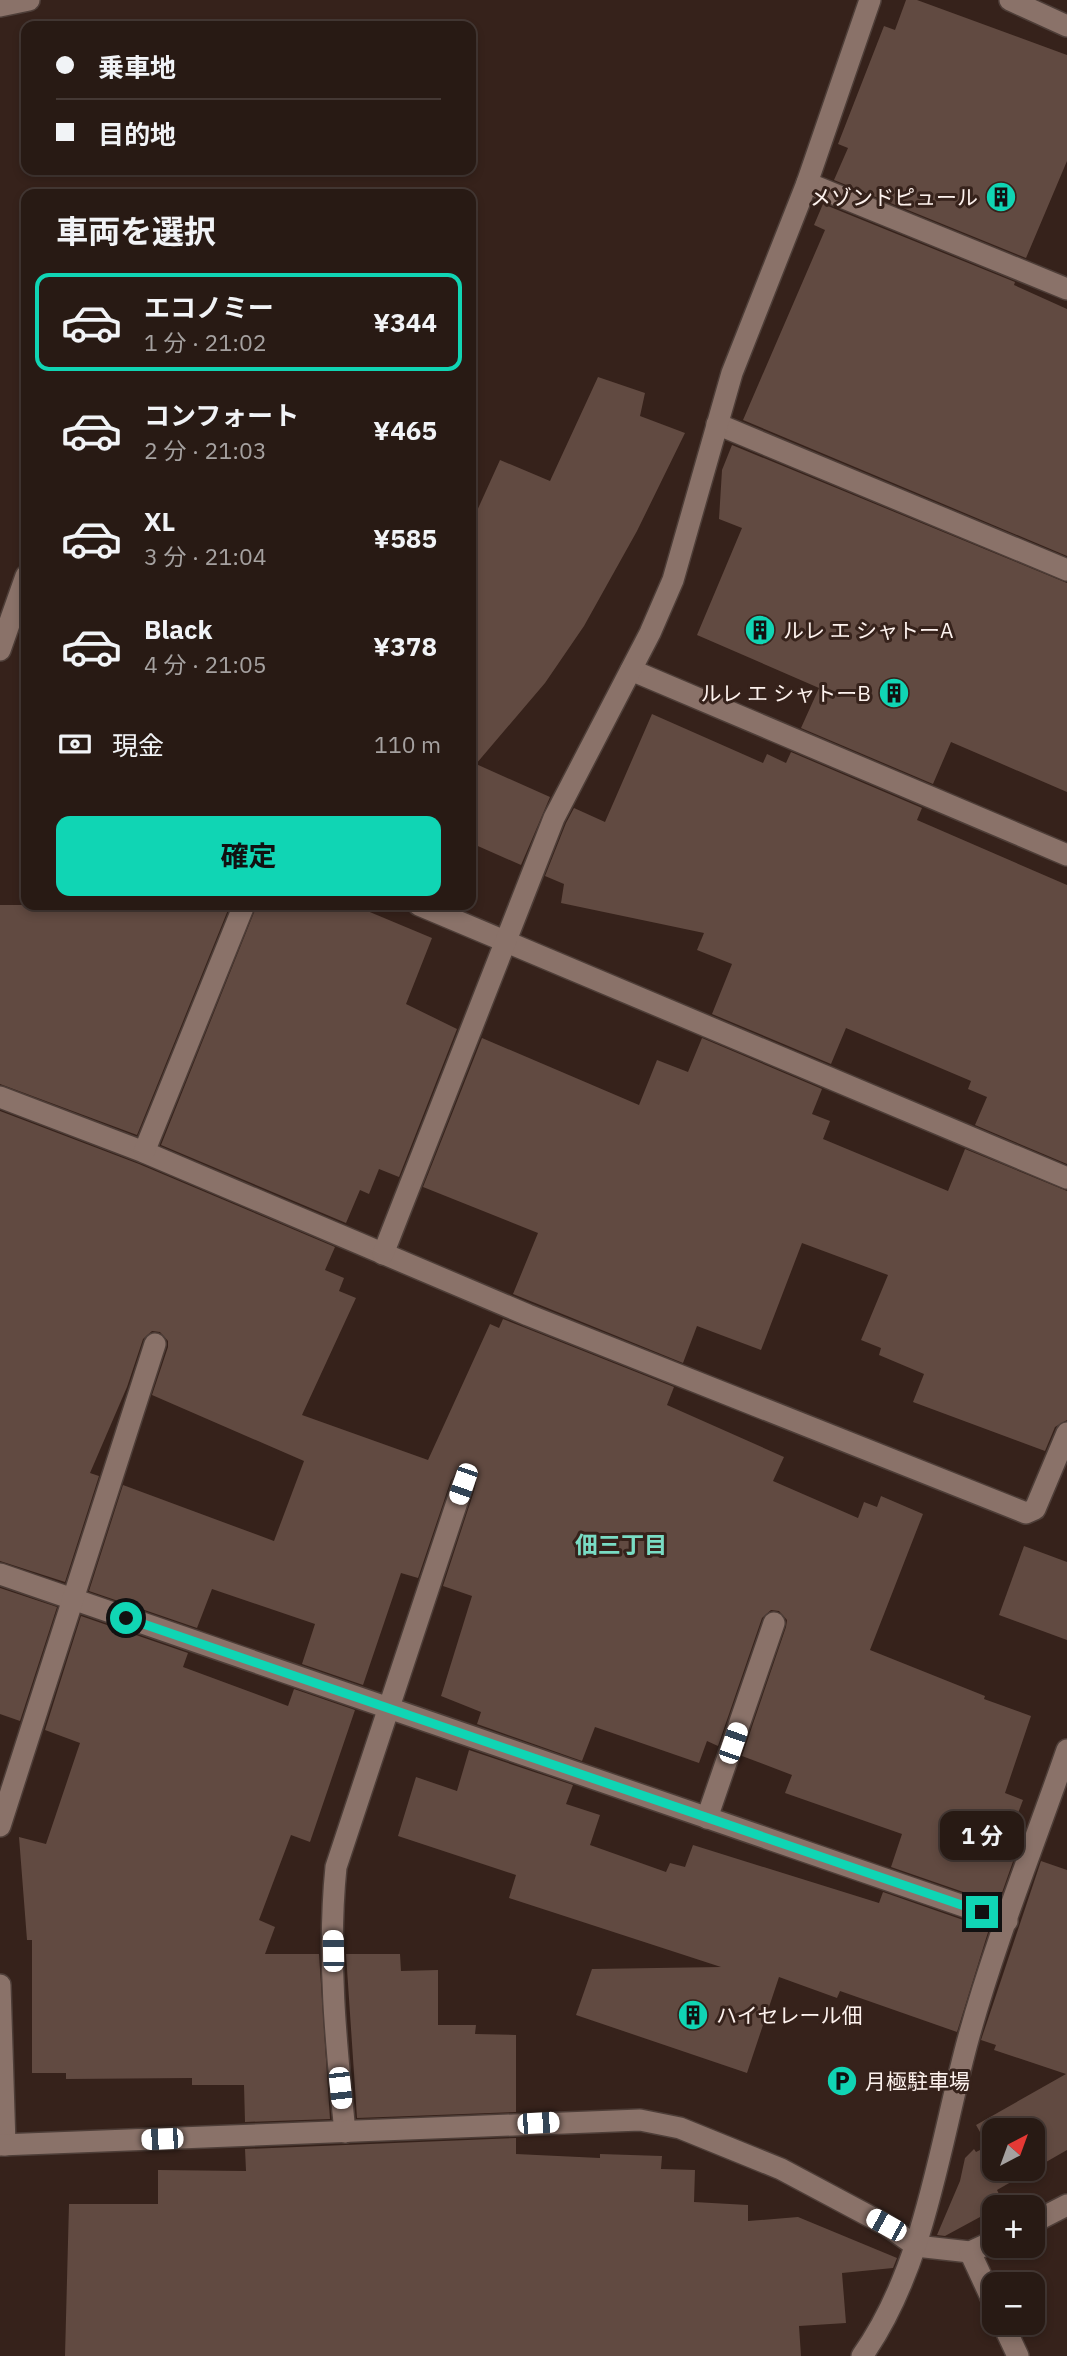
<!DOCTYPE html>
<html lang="ja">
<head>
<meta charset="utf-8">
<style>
	:root { --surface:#281a14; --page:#30231d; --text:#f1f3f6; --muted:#a5a1a0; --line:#443834; --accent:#10d5b4 }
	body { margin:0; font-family:"IBM Plex Sans","Noto Sans JP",sans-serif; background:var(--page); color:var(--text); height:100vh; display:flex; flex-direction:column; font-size:26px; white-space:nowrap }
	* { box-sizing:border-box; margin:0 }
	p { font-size:23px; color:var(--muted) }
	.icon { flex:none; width:38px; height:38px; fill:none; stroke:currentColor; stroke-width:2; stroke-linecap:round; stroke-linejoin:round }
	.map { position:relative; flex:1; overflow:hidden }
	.drawer { position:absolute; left:21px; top:189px; width:455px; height:721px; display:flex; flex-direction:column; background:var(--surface); border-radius:14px; box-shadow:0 4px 10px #0003,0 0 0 2px var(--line) }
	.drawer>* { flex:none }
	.top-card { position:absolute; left:21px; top:21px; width:455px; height:154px; border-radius:14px; box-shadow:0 4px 10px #0003,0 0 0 2px var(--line); display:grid; align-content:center; height:154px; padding:0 35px; background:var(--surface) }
	.needle { width:46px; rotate:41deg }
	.tools { position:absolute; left:982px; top:2118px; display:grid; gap:14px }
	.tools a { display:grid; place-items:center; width:63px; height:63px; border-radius:14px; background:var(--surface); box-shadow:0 4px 10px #0003,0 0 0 2px var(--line); font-size:35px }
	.end { position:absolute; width:32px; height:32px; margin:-16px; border:9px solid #10d5b4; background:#111; box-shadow:0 0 0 4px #111 }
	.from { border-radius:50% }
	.bubble { position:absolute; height:49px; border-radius:14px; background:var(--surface); box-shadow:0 4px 10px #0003,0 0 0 2px var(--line); font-size:23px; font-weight:700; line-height:49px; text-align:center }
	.car { position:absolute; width:21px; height:42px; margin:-21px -10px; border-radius:9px; box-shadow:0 0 5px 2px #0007; background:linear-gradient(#fff 24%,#345 0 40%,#fff 0 76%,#345 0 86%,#fff 0) }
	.top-card b { display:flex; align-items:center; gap:24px; height:66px; font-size:26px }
	.top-card b+b { border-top:2px solid var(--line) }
	.top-card i { width:18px; height:18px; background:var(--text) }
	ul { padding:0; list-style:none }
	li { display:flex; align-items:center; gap:21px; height:98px; margin:0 14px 10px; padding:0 21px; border:4px solid transparent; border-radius:14px }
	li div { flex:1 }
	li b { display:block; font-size:26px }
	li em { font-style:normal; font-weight:700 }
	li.current { border-color:var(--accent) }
	li>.icon { width:63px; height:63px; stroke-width:1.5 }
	h2 { padding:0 35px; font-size:32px; line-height:84px }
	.pay { display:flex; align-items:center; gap:18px; height:77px; padding:0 35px; font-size:26px }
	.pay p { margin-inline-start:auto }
	.primary-button { display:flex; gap:14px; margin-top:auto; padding:14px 35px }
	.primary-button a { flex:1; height:80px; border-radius:14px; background:var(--accent); color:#111; font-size:28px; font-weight:700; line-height:80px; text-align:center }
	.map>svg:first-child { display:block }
	.building { fill:#614a41; fill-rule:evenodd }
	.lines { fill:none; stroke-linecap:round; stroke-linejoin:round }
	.minor-casing { stroke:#4e3e38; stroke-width:24 }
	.minor { stroke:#8a7269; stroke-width:21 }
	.route { stroke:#10d5b4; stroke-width:9 }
	.labels { text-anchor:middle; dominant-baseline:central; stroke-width:6; stroke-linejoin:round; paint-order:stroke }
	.poi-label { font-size:21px; fill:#fdf2ee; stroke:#36221b; text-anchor:start }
	.neighbourhood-label { font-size:23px; font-weight:bold; fill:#79dcc4; stroke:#36221b }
</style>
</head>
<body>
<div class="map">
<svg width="1067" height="2356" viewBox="0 0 1067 2356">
	<rect width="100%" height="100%" fill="#36221b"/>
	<g class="building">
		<path d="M906 0H917L1067 55V161L1026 258 834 180 848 148 838 144 884 26 895 30Z"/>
		<path d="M823 204 1015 282 1014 285 1067 309V556L743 420 825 230 814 225Z"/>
		<path d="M598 377 645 393 640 416 685 433 637 531 584 626 545 683 476 764 550 797 521 865 471 843V524L500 460 550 481Z"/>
		<path d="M732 445 1067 583V792L951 742 933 784 801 728 819 688 697 635 742 528 719 519 722 470Z"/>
		<path d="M652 714 763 763 767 754 786 763 791 752 922 808 917 820 1067 885V1164L975 1125 987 1097 968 1089 971 1081 846 1028 831 1064 712 1014 732 964 697 950 704 933 561 903 564 884 545 876 566 823 574 808 605 822Z"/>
		<path d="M0 905H230L137 1135 0 1084Z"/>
		<path d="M257 905H353L432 938 406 1004 457 1029 399 1177 379 1169 369 1194 360 1190 346 1223 161 1145Z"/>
		<path d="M482 1038 639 1105 657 1060 688 1072 702 1038 822 1089 812 1114 830 1121 823 1139 948 1191 965 1149 1067 1191V1420L1055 1427 1045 1451 913 1402 924 1374 879 1355 881 1348 861 1340 888 1275 802 1243 761 1350 697 1326 683 1363 513 1294 538 1233 423 1187Z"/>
		<path d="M0 1111 139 1164 335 1247 325 1270 344 1278 339 1291 356 1298 302 1415 428 1460 490 1324 499 1328 503 1319 674 1387 667 1405 784 1457 773 1481 858 1518 864 1502 877 1507 881 1496 923 1514 870 1650 985 1696 984 1699 1031 1716 1005 1793 1023 1800 1004 1850 1016 1853 998 1904 891 1867 902 1834 785 1793 792 1775 742 1756 786 1627 787 1620 779 1611 771 1610 762 1618 718 1746 707 1741 699 1763 595 1727 582 1761 477 1724 481 1712 441 1696 472 1596 443 1586 475 1488 476 1481 468 1472 460 1471 451 1480 418 1578 401 1573 363 1685 302 1664 315 1624 212 1589 197 1628 89 1591 123 1485 274 1541 304 1461 152 1395 168 1347V1341L160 1332 152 1331 143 1339 127 1387 90 1473 99 1476 65 1582 0 1561Z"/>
		<path d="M1024 1546 1067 1562V1640L999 1615Z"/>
		<path d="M0 1588 57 1607 20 1721 0 1714Z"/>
		<path d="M81 1616 188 1653 183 1667 288 1706 294 1689 355 1710 310 1842 291 1835 259 1920 275 1927 265 1954H319L330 2119 245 2122 244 2085H192V2078L66 2079V2073H32V1940H27L19 1837 46 1844 80 1743 45 1730Z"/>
		<path d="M469 1750 573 1785 566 1804 600 1815 590 1845 666 1872 670 1863 685 1867 693 1845 879 1903 883 1892 989 1929 957 2032 840 1991 837 1998 779 1977 747 2073 576 2015 592 1969 721 1967 509 1898 516 1875 398 1836 416 1777 457 1791Z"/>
		<path d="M1041 1861 1067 1870V2150L997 2190 1004 2204 945 2236 937 2235 960 2181 965 2158 974 2149 976 2152 988 2146 976 2125 1066 2074 994 2050 996 2045 981 2040ZM994 2130H1032V2168H994Z"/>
		<path d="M346 1954H400L401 1971 438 1970V2025H476L475 2034 516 2035V2112L357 2118Z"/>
		<path d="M516 2138V2154L600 2158V2154L662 2156 661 2169 695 2170 694 2202 748 2205V2221L798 2217 897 2258 893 2268 842 2273 846 2323 799 2326 801 2356H65L69 2204H158V2170L246 2171 245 2149Z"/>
	</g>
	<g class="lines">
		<g class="minor-casing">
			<g id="minor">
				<path d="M1010 0 1067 26"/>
				<path d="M0 6 29 0"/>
				<path d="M807 183 1067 289"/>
				<path d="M717 424 1067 570"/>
				<path d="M0 650 26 576"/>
				<path d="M631 670 1067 855"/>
				<path d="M419 905 1067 1178"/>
				<path d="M0 1097 144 1152 528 1315 1026 1513 1035 1509 1067 1433"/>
				<path d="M144 1152 244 905"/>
				<path d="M383 1254 554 818 650 633 673 580 732 373 807 183 870 0"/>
				<path d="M0 1574 1007 1921"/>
				<path d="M707 1818 774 1623"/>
				<path d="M0 1826 155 1344"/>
				<path d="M0 1985 5 2145"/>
				<path d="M345 2132C336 2044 327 1955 336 1867L463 1484"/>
				<path d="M0 2145 640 2120 680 2128 781 2169 886 2225 916 2246 970 2252 994 2241"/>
				<path d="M1032 2223 1067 2205"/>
				<path d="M970 2252 994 2304"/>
				<path d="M1002 2322 1018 2356"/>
				<path d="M862 2356C926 2266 940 2140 969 2036 996 1939 1034 1845 1067 1750"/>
			</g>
		</g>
		<use href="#minor" class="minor"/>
	</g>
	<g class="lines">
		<path class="route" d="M126 1618 982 1912"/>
	</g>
	<defs>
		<g id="building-disc" transform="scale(1.575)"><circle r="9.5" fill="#10d5b4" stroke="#36221b"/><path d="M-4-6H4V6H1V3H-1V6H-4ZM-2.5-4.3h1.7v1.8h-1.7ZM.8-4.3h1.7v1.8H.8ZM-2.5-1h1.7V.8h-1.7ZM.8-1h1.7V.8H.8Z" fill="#111"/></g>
		<g id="parking-disc" transform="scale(1.575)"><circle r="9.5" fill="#10d5b4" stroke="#36221b"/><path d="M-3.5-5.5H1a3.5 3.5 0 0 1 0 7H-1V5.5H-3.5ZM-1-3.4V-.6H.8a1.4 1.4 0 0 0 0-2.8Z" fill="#111"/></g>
	</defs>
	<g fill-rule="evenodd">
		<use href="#building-disc" x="1001" y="197"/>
		<use href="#building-disc" x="760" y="630"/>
		<use href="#building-disc" x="894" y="693"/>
		<use href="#building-disc" x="693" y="2015"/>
		<use href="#parking-disc" x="842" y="2081"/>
	</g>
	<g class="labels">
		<g class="poi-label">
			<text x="978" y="197" text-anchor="end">メゾンドピュール</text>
			<text x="783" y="630">ルレ エ シャトーA</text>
			<text x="871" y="693" text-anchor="end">ルレ エ シャトーB</text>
			<text x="716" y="2015">ハイセレール佃</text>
			<text x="865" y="2081">月極駐車場</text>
		</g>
		<g class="neighbourhood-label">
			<text x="621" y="1544">佃三丁目</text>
		</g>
	</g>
</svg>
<div class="tools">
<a><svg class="needle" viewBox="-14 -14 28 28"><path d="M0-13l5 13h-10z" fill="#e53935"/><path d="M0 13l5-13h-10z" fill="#a5a1a0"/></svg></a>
<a>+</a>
<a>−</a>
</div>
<i class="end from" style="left:126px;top:1618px"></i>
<i class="end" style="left:982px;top:1912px"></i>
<div class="bubble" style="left:940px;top:1811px;width:84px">1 分</div>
<i class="car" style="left:463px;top:1484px;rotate:199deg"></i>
<i class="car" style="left:733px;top:1743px;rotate:19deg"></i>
<i class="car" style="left:333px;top:1951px;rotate:359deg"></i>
<i class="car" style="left:340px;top:2088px;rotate:174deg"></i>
<i class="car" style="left:538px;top:2123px;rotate:87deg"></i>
<i class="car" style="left:162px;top:2139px;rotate:268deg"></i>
<i class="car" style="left:886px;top:2225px;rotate:299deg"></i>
<div class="top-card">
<b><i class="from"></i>乗車地</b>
<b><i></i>目的地</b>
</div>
<section class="drawer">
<h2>車両を選択</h2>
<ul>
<li class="current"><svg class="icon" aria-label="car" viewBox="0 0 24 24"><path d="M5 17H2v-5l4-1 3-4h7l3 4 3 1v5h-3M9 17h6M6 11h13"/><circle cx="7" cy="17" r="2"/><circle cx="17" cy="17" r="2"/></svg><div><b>エコノミー</b><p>1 分 · 21:02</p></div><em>¥344</em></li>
<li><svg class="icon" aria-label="car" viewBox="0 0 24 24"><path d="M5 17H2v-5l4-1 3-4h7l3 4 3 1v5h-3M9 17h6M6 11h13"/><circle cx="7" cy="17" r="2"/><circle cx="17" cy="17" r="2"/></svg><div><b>コンフォート</b><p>2 分 · 21:03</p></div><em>¥465</em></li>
<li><svg class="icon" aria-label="car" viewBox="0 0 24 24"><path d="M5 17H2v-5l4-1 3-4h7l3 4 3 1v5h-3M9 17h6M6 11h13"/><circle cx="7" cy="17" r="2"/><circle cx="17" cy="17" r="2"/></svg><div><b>XL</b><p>3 分 · 21:04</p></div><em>¥585</em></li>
<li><svg class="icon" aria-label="car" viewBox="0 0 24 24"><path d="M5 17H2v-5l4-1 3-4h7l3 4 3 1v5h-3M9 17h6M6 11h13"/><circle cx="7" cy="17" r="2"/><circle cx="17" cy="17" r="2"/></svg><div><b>Black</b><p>4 分 · 21:05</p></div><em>¥378</em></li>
</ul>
<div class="pay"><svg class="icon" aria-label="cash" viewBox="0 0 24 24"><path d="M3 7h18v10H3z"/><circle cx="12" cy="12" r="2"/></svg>現金<p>110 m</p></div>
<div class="primary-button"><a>確定</a></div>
</section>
</div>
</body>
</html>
